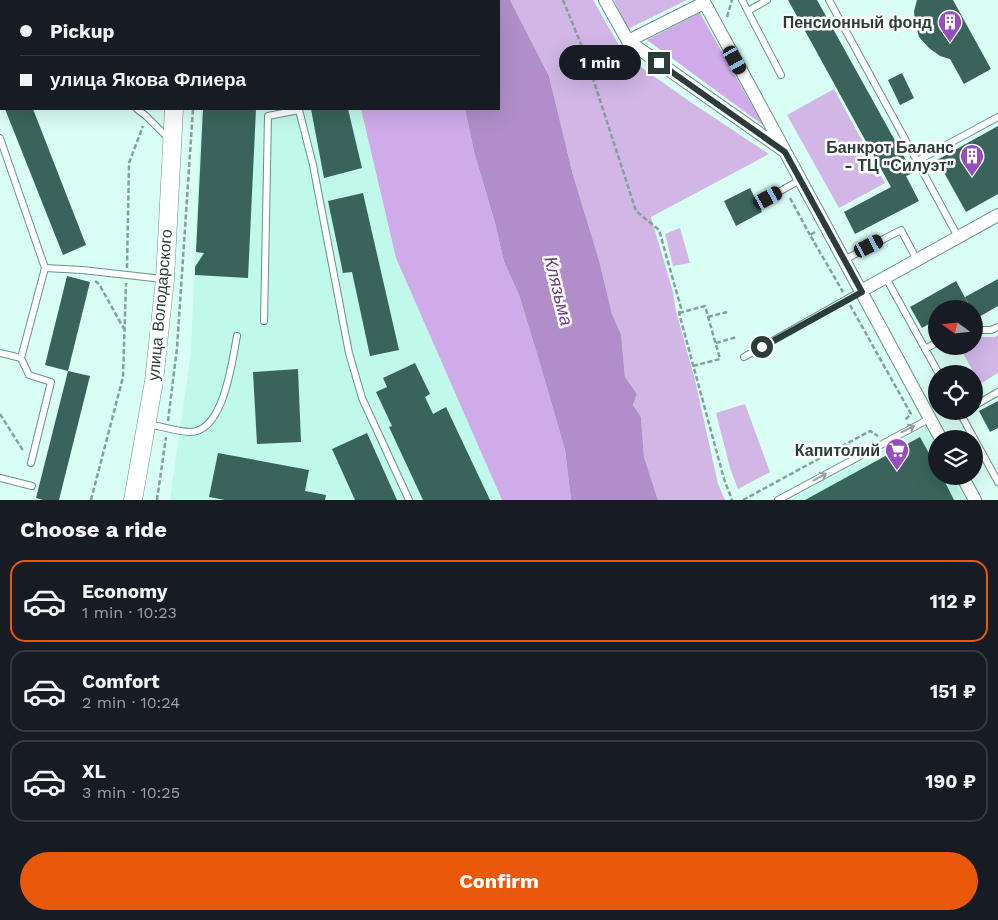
<!DOCTYPE html>
<html lang="en">
<head>
<meta charset="utf-8">
<style>
	:root { --surface:#171b24; --page:#242831; --text:#f1f3f6; --muted:#9ea1a6; --line:#363941; --accent:#ea580c }
	body { margin:0; font-family:"Work Sans",sans-serif; background:var(--page); color:var(--text); height:100vh; display:flex; flex-direction:column; font-size:19px; white-space:nowrap }
	* { box-sizing:border-box; margin:0 }
	p { font-size:16px; color:var(--muted) }
	.icon { flex:none; width:28px; height:28px; fill:none; stroke:currentColor; stroke-width:2; stroke-linecap:round; stroke-linejoin:round }
	.map { position:relative; height:500px; overflow:hidden }
	.side { display:flex; flex-direction:column; background:var(--surface); flex:1 }
	.side>* { flex:none }
	.guide { position:absolute; left:0px; top:0px; width:500px; height:110px; box-shadow:0 5px 20px #0002; display:grid; align-content:center; height:110px; padding:0 20px; background:var(--surface) }
	.needle { width:32px; rotate:285deg }
	.tools { position:absolute; left:928px; top:300px; display:grid; gap:10px }
	.tools a { display:grid; place-items:center; width:55px; height:55px; border-radius:50%; background:var(--surface); box-shadow:0 5px 20px #0002; font-size:25px }
	.end { position:absolute; width:22px; height:22px; margin:-11px; border:6px solid #2a3d38; background:#fff; box-shadow:0 0 0 2px #fff }
	.from { border-radius:50% }
	.bubble { position:absolute; height:35px; border-radius:18px; background:var(--surface); box-shadow:0 5px 20px #0002; font-size:16px; font-weight:700; line-height:35px; text-align:center }
	.car { position:absolute; width:15px; height:30px; margin:-15px -8px; border-radius:6px; box-shadow:0 0 4px 1px #0007; background:linear-gradient(#222 24%,#8ab4d8 0 40%,#222 0 76%,#8ab4d8 0 86%,#222 0) }
	.guide b { display:flex; align-items:center; gap:18px; height:48px; font-size:19px }
	.guide b+b { border-top:1px solid var(--line) }
	.guide i { width:12px; height:12px; background:var(--text) }
	ul { padding:0; list-style:none }
	li { display:flex; align-items:center; gap:15px; height:82px; margin:0 10px 8px; padding:0 10px; border:2px solid var(--line); border-radius:15px }
	li div { flex:1 }
	li b { display:block; font-size:19px }
	li em { font-style:normal; font-weight:700 }
	li.current { border-color:var(--accent) }
	li>.icon { width:45px; height:45px; stroke-width:1.5 }
	h2 { padding:0 20px; font-size:22px; line-height:60px }
	.action { display:flex; gap:10px; margin-top:auto; padding:10px 20px }
	.action a { flex:1; height:58px; border-radius:30px; background:var(--accent); color:#fff; font-size:20px; font-weight:700; line-height:58px; text-align:center }
	.map>svg:first-child { display:block }
	.built { fill:#c0f8ea }
	.green { fill:#d1b6e6 }
	.forest { fill:#cface9 }
	.water { fill:#b18ec9 }
	.building { fill:#3a645b }
	.lines { fill:none; stroke-linecap:round; stroke-linejoin:round }
	.service-casing { stroke:#679287; stroke-width:8 }
	.minor-casing { stroke:#679287; stroke-width:14 }
	.secondary-casing { stroke:#679287; stroke-width:19 }
	.path { stroke:#84a199; stroke-width:2.5; stroke-dasharray:5 2.5; stroke-linecap:butt }
	.service { stroke:#fff; stroke-width:6 }
	.minor { stroke:#fff; stroke-width:12 }
	.secondary { stroke:#fff; stroke-width:18 }
	.oneway { stroke:#949e9c }
	.route { stroke:#2a3d38; stroke-width:6 }
	.labels { text-anchor:middle; dominant-baseline:central; stroke-width:5; stroke-linejoin:round; paint-order:stroke }
	.poi-label { font-size:16px; font-weight:bold; fill:#2a3d38; stroke:#fff; text-anchor:end }
	.street-label { font-size:16px; fill:#2a3d38; stroke:#fff }
	.water-label { font-size:18px; font-style:italic; fill:#6a3d86; stroke:#fff }
</style>
</head>
<body>
<div class="map">
<svg width="998" height="500" viewBox="0 0 998 500">
	<rect width="100%" height="100%" fill="#d9fef4"/>
	<g class="built">
		<path d="M201 109H361L396 258 502 500H170L191 352Z"/>
		<path d="M926 427 936 446V476H952L965 500H789Z"/>
	</g>
	<g class="green">
		<path d="M510 0H593L619 45 641 67 689 101 769 154 651 217 673 292 676 311 695 380 718 484 725 500H658L644 457 641 417 633 405 637 394 625 377 621 334 612 314 599 260 573 175 549 76Z"/>
		<path d="M614 0H687L628 29Z"/>
		<path d="M834 89 885 183 839 208 787 115Z"/>
		<path d="M680 228 690 263 673 266 665 234Z"/>
		<path d="M998 335V373L980 384 959 346H974V337H995Z"/>
		<path d="M745 404 770 472 738 489 730 468 716 413Z"/>
	</g>
	<g class="forest">
		<path d="M700 13 763 125 647 40Z"/>
		<path d="M361 109H465L474 152 495 223 504 262 519 295 538 357 565 450 571 500H502L396 258Z"/>
	</g>
	<path class="water" d="M429 0H510L549 76 573 175 599 260 612 314 621 334 625 377 637 394 633 405 641 417 644 457 658 500H571L565 450 538 357 519 295 504 262 495 223 474 152 465 109H499V1Z"/>
	<g class="building">
		<path d="M788 0H817L913 173 906 176 919 201 855 234 844 212 891 187Z"/>
		<path d="M917 0H953L991 69 964 84 950 59 940 56 929 48 919 37 915 22 914 11Z"/>
		<path d="M902 73 914 98 900 105 888 80Z"/>
		<path d="M5 109H33L86 245 63 255Z"/>
		<path d="M203 109H256L248 278 195 275V267L204 253 196 252Z"/>
		<path d="M311 109H348L362 168 324 178Z"/>
		<path d="M998 126V194L966 212 937 160Z"/>
		<path d="M750 188 762 212 736 226 724 201Z"/>
		<path d="M363 193 399 350 370 356 352 272 343 273 328 201Z"/>
		<path d="M67 276 90 282 68 371 45 365Z"/>
		<path d="M998 279V306L977 318 974 309H971L965 297Z"/>
		<path d="M956 281 968 303 958 309H936V320L922 328 910 307Z"/>
		<path d="M415 363 430 394 425 397 433 414 446 407 490 500H423L389 427 392 426 376 392 387 387 383 378Z"/>
		<path d="M298 369 301 442 257 444 253 372Z"/>
		<path d="M68 371 90 376 59 500H43L36 498Z"/>
		<path d="M998 401V428L990 432 979 411Z"/>
		<path d="M367 433 397 500H355L332 449Z"/>
		<path d="M920 437 936 466V476H942L954 500H805Z"/>
		<path d="M218 453 309 470 305 491 326 495 325 500H225L209 497Z"/>
	</g>
	<g class="lines">
		<g class="service-casing">
			<g id="service">
				<path d="M742 0 781 75"/>
				<path d="M829 0 917 161"/>
				<path d="M10 1V0"/>
				<path d="M748 11 767 0"/>
				<path d="M0 12H1"/>
				<path d="M0 36 1 35"/>
				<path d="M0 77H1"/>
				<path d="M137 109 146 116 170 140"/>
				<path d="M0 138 45 268 21 358 29 375 51 382 31 463"/>
				<path d="M768 198 800 180"/>
				<path d="M958 237 917 161 998 117"/>
				<path d="M844 260 901 230 917 260"/>
				<path d="M45 268 82 270 163 279"/>
				<path d="M886 278 939 374"/>
				<path d="M264 321 268 116 299 110 313 165 349 353 362 398 409 500"/>
				<path d="M974 330H991L998 327"/>
				<path d="M925 349 936 343"/>
				<path d="M0 353 21 358"/>
				<path d="M744 357 861 291"/>
				<path d="M974 406 998 392"/>
				<path d="M959 411 998 482"/>
				<path d="M148 424C160 426 178 432 190 432 224 432 232 361 237 336"/>
				<path d="M0 478 32 486"/>
				<path d="M778 500 929 419"/>
			</g>
		</g>
		<g class="minor-casing">
			<g id="minor">
				<path d="M605 0 628 41 783 150"/>
				<path d="M703 0 941 439"/>
				<path d="M628 41 704 3"/>
				<path d="M861 291 998 215"/>
				<path d="M962 476 975 500"/>
			</g>
		</g>
		<g class="secondary-casing">
			<g id="secondary">
				<path d="M184 1V0"/>
				<path d="M133 500 154 381 165 279 174 109"/>
			</g>
		</g>
		<g class="path">
			<path d="M563 0 585 54 636 211 659 230 681 308 679 313 724 479 732 500"/>
			<path d="M167 1V0"/>
			<path d="M727 17 732 0"/>
			<path d="M790 198 810 235"/>
			<path d="M815 232 810 235 843 292"/>
			<path d="M127 268 129 163 143 126"/>
			<path d="M95 281 99 284 124 329"/>
			<path d="M850 305 911 414 904 421"/>
			<path d="M679 313 705 306 720 359 693 366"/>
			<path d="M708 317 727 312"/>
			<path d="M716 343 737 337"/>
			<path d="M0 414 24 452"/>
			<path d="M168 421 177 348 193 109"/>
			<path d="M91 500 123 377 126 283"/>
			<path d="M157 500 166 437"/>
			<path d="M743 500 870 431 878 436"/>
		</g>
		<use href="#service" class="service"/>
		<use href="#minor" class="minor"/>
		<use href="#secondary" class="secondary"/>
	</g>
	<defs><path id="oneway-shaft" d="M-6 0H5M1.5-3L5.5 0L1.5 3" fill="none" stroke-width="1.6" stroke-linecap="round" stroke-linejoin="round" transform="scale(1.25)"/></defs>
	<g class="oneway">
		<use href="#oneway-shaft" transform="translate(908 429) rotate(-27)"/>
		<use href="#oneway-shaft" transform="translate(820 477) rotate(-29)"/>
	</g>
	<g class="lines">
		<path class="route" d="M659 63 785 152 862 292 762 347"/>
	</g>
	<defs>
		<g id="building-pin" transform="scale(1.25)"><path d="M0 17L-7.5 6A9.5 9.5 0 1 1 7.5 6Z" fill="#954dc0" stroke="#fff"/><path d="M-4-6H4V6H1V3H-1V6H-4ZM-2.5-4.3h1.7v1.8h-1.7ZM.8-4.3h1.7v1.8H.8ZM-2.5-1h1.7V.8h-1.7ZM.8-1h1.7V.8H.8Z" fill="#fff"/></g>
		<g id="supermarket-pin" transform="scale(1.25)"><path d="M0 17L-7.5 6A9.5 9.5 0 1 1 7.5 6Z" fill="#954dc0" stroke="#fff"/><path d="M-6-5.5h2.5l.6 2H6L4.5 2H-2.5L-4.4-4H-6ZM-1.5 3.2a1.3 1.3 0 1 0 .1 0ZM3 3.2a1.3 1.3 0 1 0 .1 0Z" fill="#fff"/></g>
	</defs>
	<g fill-rule="evenodd">
		<use href="#building-pin" x="950" y="22"/>
		<use href="#building-pin" x="972" y="156"/>
		<use href="#supermarket-pin" x="897" y="450"/>
	</g>
	<g class="labels">
		<g class="poi-label">
			<text x="932" y="22">Пенсионный фонд</text>
			<text x="954" y="147">Банкрот Баланс<tspan x="954" dy="18">- ТЦ "Силуэт"</tspan></text>
			<text x="880" y="450">Капитолий</text>
		</g>
		<g class="street-label">
			<text transform="translate(160 305) rotate(-85)">улица Володарского</text>
		</g>
		<g class="water-label">
			<text transform="translate(559 291) rotate(76)">Клязьма</text>
		</g>
	</g>
</svg>
<div class="tools">
<a><svg class="needle" viewBox="-14 -14 28 28"><path d="M0-13l5 13h-10z" fill="#e53935"/><path d="M0 13l5-13h-10z" fill="#9ea1a6"/></svg></a>
<a><svg class="icon" aria-label="locate" viewBox="0 0 24 24"><circle cx="12" cy="12" r="6"/><path d="M12 2v4M12 18v4M2 12h4M18 12h4"/></svg></a>
<a><svg class="icon" aria-label="layers" viewBox="0 0 24 24"><path d="M12 4l9 5-9 5-9-5zM3 14l9 5 9-5"/></svg></a>
</div>
<i class="end from" style="left:762px;top:347px"></i>
<i class="end" style="left:659px;top:63px"></i>
<div class="bubble" style="left:559px;top:45px;width:82px">1 min</div>
<i class="car" style="left:735px;top:60px;rotate:151deg"></i>
<i class="car" style="left:768px;top:198px;rotate:61deg"></i>
<i class="car" style="left:869px;top:246px;rotate:63deg"></i>
<div class="guide">
<b><i class="from"></i>Pickup</b>
<b><i></i>улица Якова Флиера</b>
</div>
</div>
<section class="side">
<h2>Choose a ride</h2>
<ul>
<li class="current"><svg class="icon" aria-label="car" viewBox="0 0 24 24"><path d="M5 17H2v-5l4-1 3-4h7l3 4 3 1v5h-3M9 17h6M6 11h13"/><circle cx="7" cy="17" r="2"/><circle cx="17" cy="17" r="2"/></svg><div><b>Economy</b><p>1 min · 10:23</p></div><em>112 ₽</em></li>
<li><svg class="icon" aria-label="car" viewBox="0 0 24 24"><path d="M5 17H2v-5l4-1 3-4h7l3 4 3 1v5h-3M9 17h6M6 11h13"/><circle cx="7" cy="17" r="2"/><circle cx="17" cy="17" r="2"/></svg><div><b>Comfort</b><p>2 min · 10:24</p></div><em>151 ₽</em></li>
<li><svg class="icon" aria-label="car" viewBox="0 0 24 24"><path d="M5 17H2v-5l4-1 3-4h7l3 4 3 1v5h-3M9 17h6M6 11h13"/><circle cx="7" cy="17" r="2"/><circle cx="17" cy="17" r="2"/></svg><div><b>XL</b><p>3 min · 10:25</p></div><em>190 ₽</em></li>
</ul>
<div class="action"><a>Confirm</a></div>
</section>
</body>
</html>
